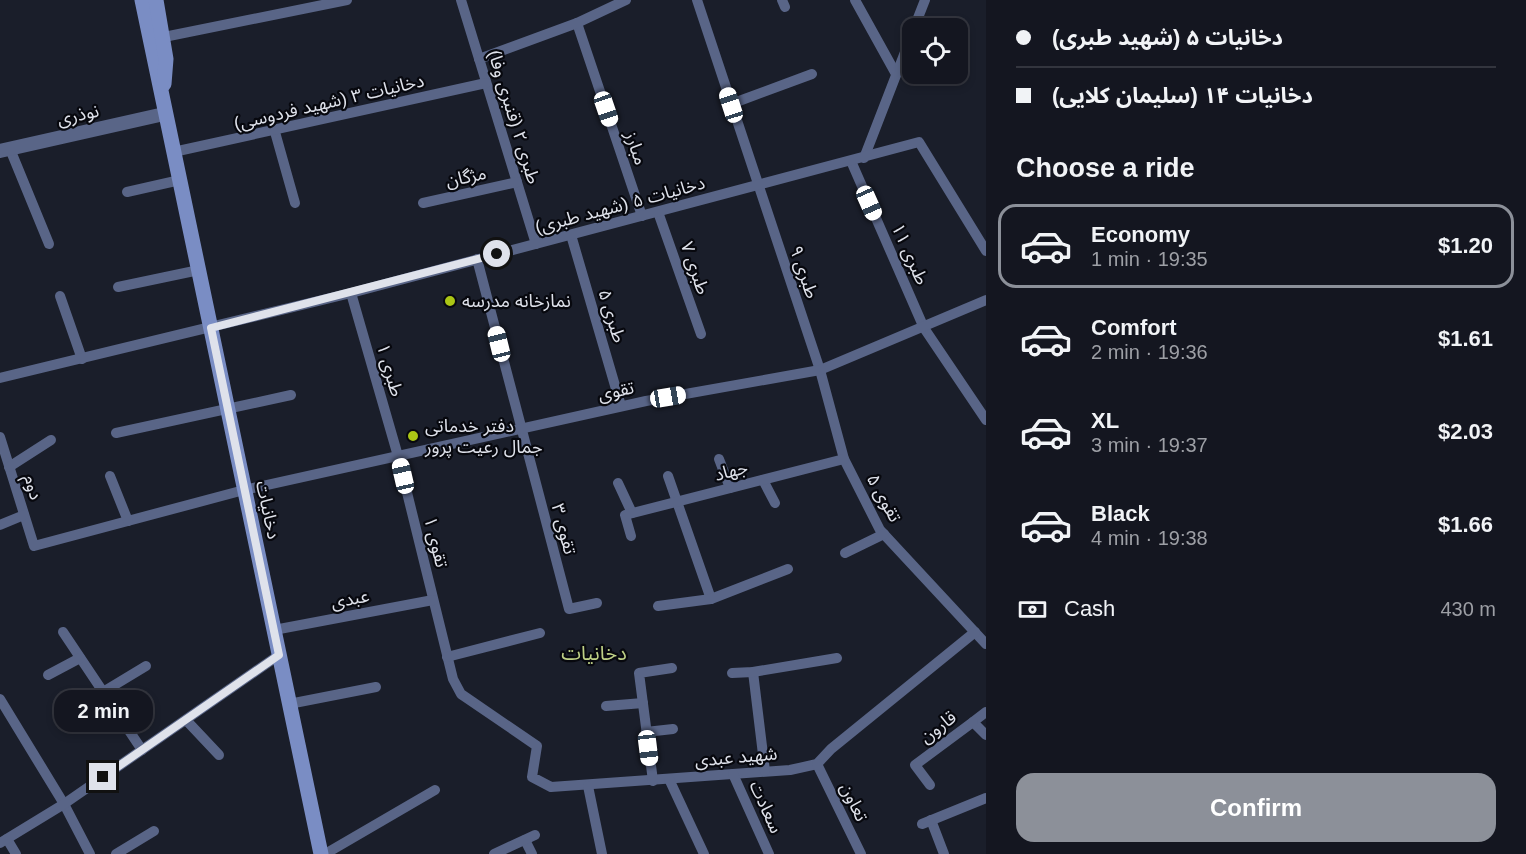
<!DOCTYPE html>
<html lang="en">
<head>
<meta charset="utf-8">
<style>
	:root { --surface:#141620; --page:#1d1f29; --text:#f1f3f6; --muted:#9d9fa5; --line:#33353e; --accent:#8c9099 }
	body { margin:0; font-family:Arial,"Noto Sans Arabic",sans-serif; background:var(--page); color:var(--text); height:100vh; display:flex; flex-direction:column; font-size:22px; white-space:nowrap }
	* { box-sizing:border-box; margin:0 }
	p { font-size:20px; color:var(--muted) }
	.icon { flex:none; width:33px; height:33px; fill:none; stroke:currentColor; stroke-width:2; stroke-linecap:round; stroke-linejoin:round }
	.map { position:relative; flex:1; overflow:hidden }
	.side { display:flex; flex-direction:column; background:var(--surface); width:540px }
	.side>* { flex:none }
	.top-card { display:grid; align-content:center; height:132px; padding:0 30px; background:var(--surface) }
	.controls { position:absolute; left:902px; top:18px; display:grid; gap:12px }
	.controls a { display:grid; place-items:center; width:66px; height:66px; border-radius:12px; background:var(--surface); box-shadow:0 3px 9px #0003,0 0 0 2px var(--line); font-size:30px }
	.end { position:absolute; width:27px; height:27px; margin:-14px; border:8px solid #dfe2eb; background:#111; box-shadow:0 0 0 3px #111 }
	.from { border-radius:50% }
	.bubble { position:absolute; height:42px; border-radius:18px; background:var(--surface); box-shadow:0 3px 9px #0003,0 0 0 2px var(--line); font-size:20px; font-weight:600; line-height:42px; text-align:center }
	.car { position:absolute; width:18px; height:36px; margin:-18px -9px; border-radius:8px; box-shadow:0 0 4px 2px #0007; background:linear-gradient(#fff 24%,#345 0 40%,#fff 0 76%,#345 0 86%,#fff 0) }
	.top-card b { display:flex; align-items:center; gap:21px; height:57px; font-size:22px }
	.top-card b+b { border-top:2px solid var(--line) }
	.top-card i { width:15px; height:15px; background:var(--text) }
	ul { padding:0; list-style:none }
	li { display:flex; align-items:center; gap:18px; height:84px; margin:0 12px 9px; padding:0 18px; border:3px solid transparent; border-radius:18px }
	li div { flex:1 }
	li b { display:block; font-size:22px }
	li em { font-style:normal; font-weight:600 }
	li.active { border-color:var(--accent) }
	li>.icon { width:54px; height:54px; stroke-width:1.5 }
	h2 { padding:0 30px; font-size:27px; line-height:72px }
	.pay { display:flex; align-items:center; gap:15px; height:66px; padding:0 30px; font-size:22px }
	.pay p { margin-inline-start:auto }
	.button { display:flex; gap:12px; margin-top:auto; padding:12px 30px }
	.button a { flex:1; height:69px; border-radius:18px; background:var(--accent); color:#fff; font-size:24px; font-weight:600; line-height:69px; text-align:center }
	main { display:flex; flex:1; min-height:0 }
	.map>svg:first-child { display:block }
	.lines { fill:none; stroke-linecap:round; stroke-linejoin:round }
	.minor { stroke:#596587; stroke-width:10 }
	.tertiary { stroke:#596587; stroke-width:14 }
	.secondary { stroke:#7a8dc4; stroke-width:15 }
	.route { stroke:#dfe2eb; stroke-width:8 }
	.poi-dot { fill:#abc615; stroke:#07080e; stroke-width:2 }
	.labels { text-anchor:middle; dominant-baseline:central; stroke-width:4.5; stroke-linejoin:round; paint-order:stroke }
	.street-label { font-size:18px; fill:#dfe2eb; stroke:#07080e }
	.poi-label { font-size:18px; fill:#dfe2eb; stroke:#07080e; text-anchor:start }
	.neighbourhood-label { font-size:20px; fill:#bfd186; stroke:#07080e }
</style>
</head>
<body>
<main>
<div class="map">
<svg width="986" height="854" viewBox="0 0 986 854">
	<rect width="100%" height="100%" fill="#1a1e2a"/>
	<g class="lines">
		<g class="minor">
			<path d="M461 0 536 244"/>
			<path d="M697 0 820 370 844 459 880 530 986 644"/>
			<path d="M782 0 785 7"/>
			<path d="M855 0 896 74"/>
			<path d="M577 23 642 216"/>
			<path d="M914 28 925 0"/>
			<path d="M164 37 347 0"/>
			<path d="M479 59 577 23 626 0"/>
			<path d="M731 104 812 74"/>
			<path d="M275 132 295 203"/>
			<path d="M10 149 49 244"/>
			<path d="M178 151 486 83"/>
			<path d="M864 158 912 34"/>
			<path d="M851 161 924 328 986 420"/>
			<path d="M127 192 180 180"/>
			<path d="M423 203 517 182"/>
			<path d="M658 212 701 334"/>
			<path d="M571 235 621 406"/>
			<path d="M477 259 569 609 597 603"/>
			<path d="M118 287 199 270"/>
			<path d="M351 293 398 456 453 679 461 694 537 746 532 777 551 787 790 770 817 764 831 749 975 632"/>
			<path d="M60 296 82 359"/>
			<path d="M0 378 351 293 919 142 986 251"/>
			<path d="M116 433 291 395"/>
			<path d="M0 437 34 546 244 490 646 401 820 370 986 300"/>
			<path d="M719 459 730 488"/>
			<path d="M9 467 51 440"/>
			<path d="M110 476 128 521"/>
			<path d="M668 476 711 599"/>
			<path d="M763 480 775 503"/>
			<path d="M618 483 632 513"/>
			<path d="M0 525 24 515"/>
			<path d="M631 536 625 515 844 459"/>
			<path d="M845 553 884 534"/>
			<path d="M658 606 711 599 788 569"/>
			<path d="M274 630 433 600"/>
			<path d="M63 632 142 750"/>
			<path d="M447 657 540 633"/>
			<path d="M753 672 765 771"/>
			<path d="M732 673 753 672 837 658"/>
			<path d="M48 675 80 658"/>
			<path d="M103 692 146 666"/>
			<path d="M0 699 64 804 90 854"/>
			<path d="M289 704 376 687"/>
			<path d="M606 706 643 703"/>
			<path d="M986 712 973 722 986 735"/>
			<path d="M186 720 219 755"/>
			<path d="M646 732 673 729"/>
			<path d="M817 764 861 854"/>
			<path d="M733 774 769 854"/>
			<path d="M669 779 704 854"/>
			<path d="M653 781 639 673 672 668"/>
			<path d="M930 785 915 765 973 722"/>
			<path d="M588 786 602 854"/>
			<path d="M931 820 944 854"/>
			<path d="M922 824 986 798"/>
			<path d="M7 839 16 854"/>
			<path d="M525 840 532 854"/>
			<path d="M0 843 64 804 279 655"/>
			<path d="M116 854 154 831"/>
			<path d="M325 854 435 790"/>
			<path d="M494 854 535 835"/>
		</g>
		<path class="tertiary" d="M0 151 164 114"/>
		<g class="secondary">
			<path d="M142 0 321 854"/>
			<path d="M156 0 166 59 164 84"/>
		</g>
	</g>
	<g class="lines">
		<path class="route" d="M103 777 279 655 211 328 497 254"/>
	</g>
	<g class="poi-dot">
		<circle cx="450" cy="301" r="6"/>
		<circle cx="413" cy="436" r="6"/>
	</g>
	<g class="labels">
		<g class="street-label">
			<text transform="translate(329 102) rotate(-13)">دخانیات ۳ (شهید فردوسی)</text>
			<text transform="translate(78 115) rotate(-13)">نوذری</text>
			<text transform="translate(514 117) rotate(73)">طبری ۲ (قنبری وفا)</text>
			<text transform="translate(636 148) rotate(71)">مبارز</text>
			<text transform="translate(466 177) rotate(-12)">مژگان</text>
			<text transform="translate(620 205) rotate(-15)">دخانیات ۵ (شهید طبری)</text>
			<text transform="translate(910 254) rotate(66)">طبری ۱۱</text>
			<text transform="translate(695 268) rotate(71)">طبری ۷</text>
			<text transform="translate(804 272) rotate(71)">طبری ۹</text>
			<text transform="translate(612 316) rotate(73)">طبری ۵</text>
			<text transform="translate(390 370) rotate(74)">طبری ۱</text>
			<text transform="translate(616 391) rotate(-13)">تقوی</text>
			<text transform="translate(731 471) rotate(-14)">جهاد</text>
			<text transform="translate(33 487) rotate(73)">دوم</text>
			<text transform="translate(884 498) rotate(61)">تقوی ۵</text>
			<text transform="translate(268 510) rotate(78)">دخانیات</text>
			<text transform="translate(564 529) rotate(75)">تقوی ۳</text>
			<text transform="translate(436 542) rotate(76)">تقوی ۱</text>
			<text transform="translate(350 599) rotate(-11)">عبدی</text>
			<text transform="translate(938 727) rotate(-37)">قارون</text>
			<text transform="translate(736 757) rotate(-5)">شهید عبدی</text>
			<text transform="translate(854 802) rotate(64)">تعاون</text>
			<text transform="translate(766 807) rotate(66)">سعادت</text>
		</g>
		<g class="poi-label">
			<text x="462" y="301">نمازخانه مدرسه</text>
			<text x="425" y="426">دفتر خدماتی<tspan x="425" dy="21">جمال رعیت پرور</tspan></text>
		</g>
		<g class="neighbourhood-label">
			<text x="594" y="653">دخانیات</text>
		</g>
	</g>
</svg>
<div class="controls">
<a><svg class="icon" aria-label="locate" viewBox="0 0 24 24"><circle cx="12" cy="12" r="6"/><path d="M12 2v4M12 18v4M2 12h4M18 12h4"/></svg></a>
</div>
<i class="end from" style="left:497px;top:254px"></i>
<i class="end" style="left:103px;top:777px"></i>
<div class="bubble" style="left:54px;top:690px;width:99px">2 min</div>
<i class="car" style="left:731px;top:105px;rotate:342deg"></i>
<i class="car" style="left:606px;top:109px;rotate:161deg"></i>
<i class="car" style="left:869px;top:203px;rotate:156deg"></i>
<i class="car" style="left:499px;top:344px;rotate:346deg"></i>
<i class="car" style="left:668px;top:397px;rotate:80deg"></i>
<i class="car" style="left:403px;top:476px;rotate:347deg"></i>
<i class="car" style="left:648px;top:748px;rotate:173deg"></i>
</div>
<section class="side">
<div class="top-card">
<b><i class="from"></i>دخانیات ۵ (شهید طبری)</b>
<b><i></i>دخانیات ۱۴ (سلیمان کلایی)</b>
</div>
<h2>Choose a ride</h2>
<ul>
<li class="active"><svg class="icon" aria-label="car" viewBox="0 0 24 24"><path d="M5 17H2v-5l4-1 3-4h7l3 4 3 1v5h-3M9 17h6M6 11h13"/><circle cx="7" cy="17" r="2"/><circle cx="17" cy="17" r="2"/></svg><div><b>Economy</b><p>1 min · 19:35</p></div><em>$1.20</em></li>
<li><svg class="icon" aria-label="car" viewBox="0 0 24 24"><path d="M5 17H2v-5l4-1 3-4h7l3 4 3 1v5h-3M9 17h6M6 11h13"/><circle cx="7" cy="17" r="2"/><circle cx="17" cy="17" r="2"/></svg><div><b>Comfort</b><p>2 min · 19:36</p></div><em>$1.61</em></li>
<li><svg class="icon" aria-label="car" viewBox="0 0 24 24"><path d="M5 17H2v-5l4-1 3-4h7l3 4 3 1v5h-3M9 17h6M6 11h13"/><circle cx="7" cy="17" r="2"/><circle cx="17" cy="17" r="2"/></svg><div><b>XL</b><p>3 min · 19:37</p></div><em>$2.03</em></li>
<li><svg class="icon" aria-label="car" viewBox="0 0 24 24"><path d="M5 17H2v-5l4-1 3-4h7l3 4 3 1v5h-3M9 17h6M6 11h13"/><circle cx="7" cy="17" r="2"/><circle cx="17" cy="17" r="2"/></svg><div><b>Black</b><p>4 min · 19:38</p></div><em>$1.66</em></li>
</ul>
<div class="pay"><svg class="icon" aria-label="cash" viewBox="0 0 24 24"><path d="M3 7h18v10H3z"/><circle cx="12" cy="12" r="2"/></svg>Cash<p>430 m</p></div>
<div class="button"><a>Confirm</a></div>
</section>
</main>
</body>
</html>
